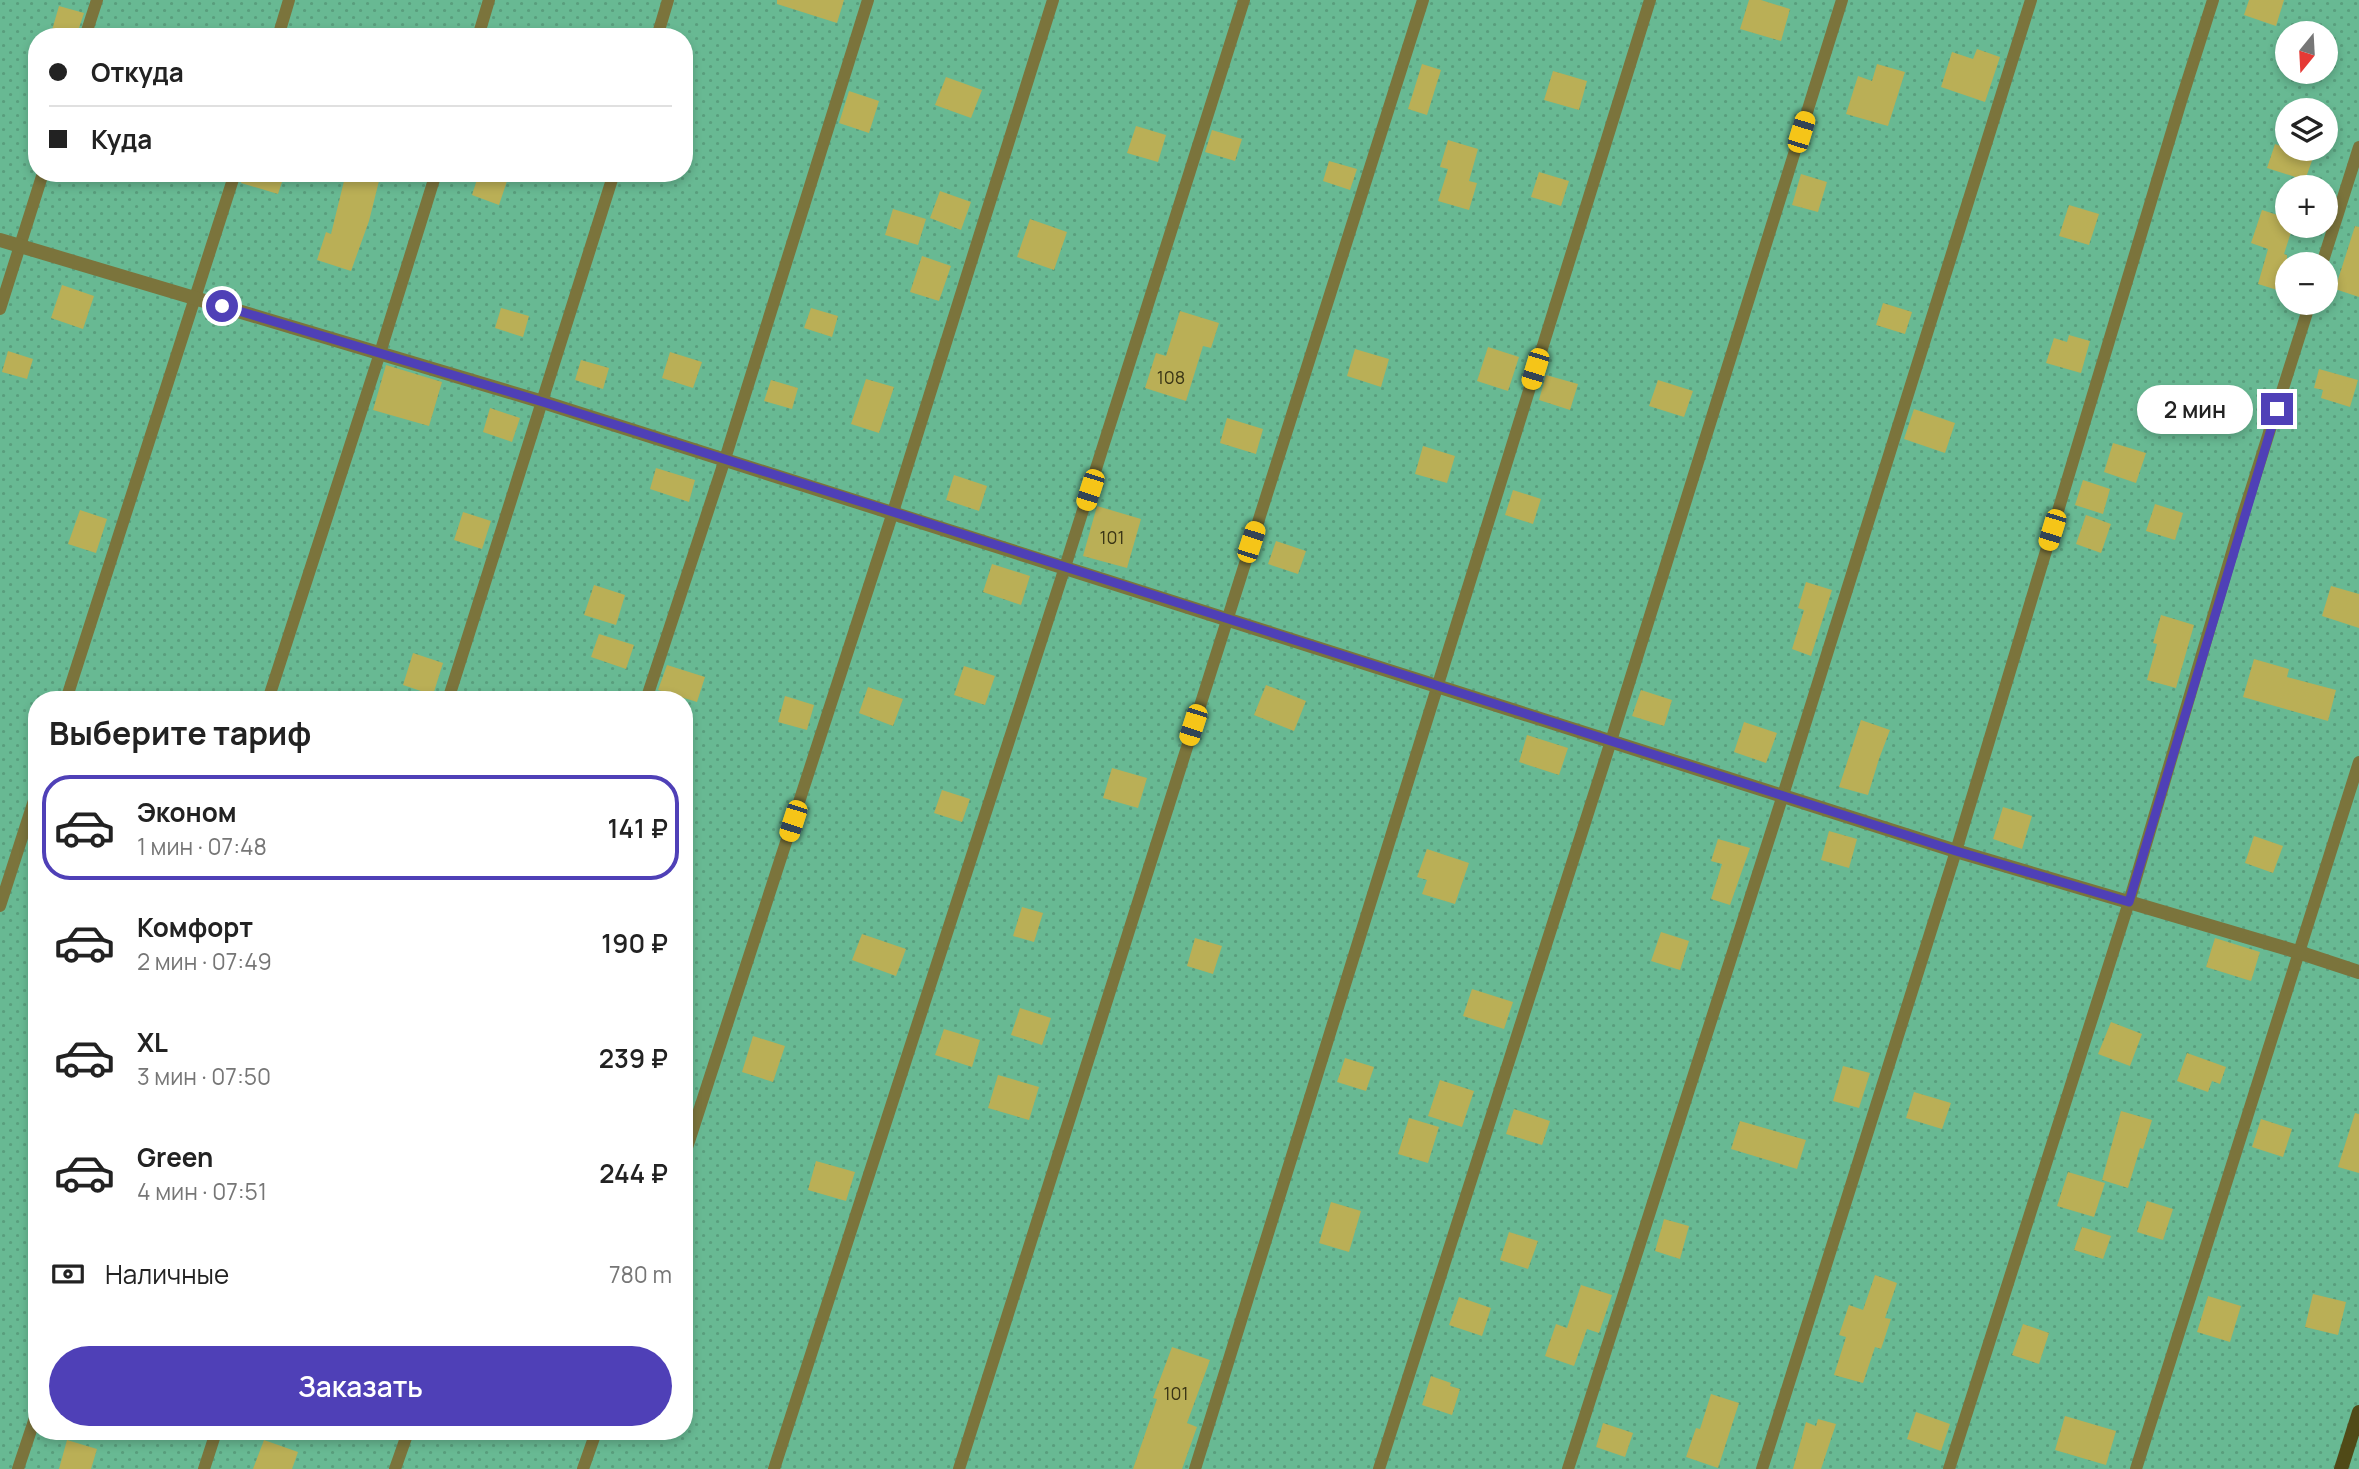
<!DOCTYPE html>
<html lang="ru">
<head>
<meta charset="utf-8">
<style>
	:root { --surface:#fff; --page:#f6f6f6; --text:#222; --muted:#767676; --line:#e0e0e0; --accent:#4f40b7 }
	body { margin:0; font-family:Manrope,sans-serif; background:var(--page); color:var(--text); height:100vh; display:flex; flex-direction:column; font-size:26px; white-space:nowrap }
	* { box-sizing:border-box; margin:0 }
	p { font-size:23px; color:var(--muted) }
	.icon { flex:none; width:38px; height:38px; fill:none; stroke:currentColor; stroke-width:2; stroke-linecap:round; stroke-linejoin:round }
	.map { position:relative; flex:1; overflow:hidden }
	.sheet { position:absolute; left:28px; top:691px; width:665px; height:749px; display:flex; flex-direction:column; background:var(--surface); border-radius:28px; box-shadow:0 4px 10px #0003 }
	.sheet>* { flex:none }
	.guide { position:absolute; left:28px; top:28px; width:665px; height:154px; border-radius:28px; box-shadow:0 4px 10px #0003; display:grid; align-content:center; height:154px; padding:0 21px; background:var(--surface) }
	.needle { width:46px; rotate:198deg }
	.controls { position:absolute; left:2275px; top:21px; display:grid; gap:14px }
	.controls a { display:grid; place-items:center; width:63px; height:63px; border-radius:50%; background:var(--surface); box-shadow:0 4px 10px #0003; font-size:35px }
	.end { position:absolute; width:32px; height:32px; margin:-16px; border:9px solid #4f40b7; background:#fff; box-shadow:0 0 0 4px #fff }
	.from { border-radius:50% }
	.bubble { position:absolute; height:49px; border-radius:24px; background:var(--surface); box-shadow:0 4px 10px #0003; font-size:23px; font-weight:600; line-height:49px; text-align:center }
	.car { position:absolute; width:21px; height:42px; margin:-21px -10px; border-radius:9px; box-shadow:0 0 5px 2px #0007; background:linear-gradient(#f5c518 24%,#345 0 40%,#f5c518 0 76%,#345 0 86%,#f5c518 0) }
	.guide b { display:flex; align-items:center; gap:24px; height:66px; font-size:26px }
	.guide b+b { border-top:2px solid var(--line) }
	.guide i { width:18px; height:18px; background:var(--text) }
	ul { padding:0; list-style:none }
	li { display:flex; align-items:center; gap:21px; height:105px; margin:0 14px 10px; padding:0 7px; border:4px solid transparent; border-radius:28px }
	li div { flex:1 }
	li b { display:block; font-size:26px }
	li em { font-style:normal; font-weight:600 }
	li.selected { border-color:var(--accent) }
	li>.icon { width:63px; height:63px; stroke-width:1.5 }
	h2 { padding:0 21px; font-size:32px; line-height:84px }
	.pay { display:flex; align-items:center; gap:18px; height:77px; padding:0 21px; font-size:26px }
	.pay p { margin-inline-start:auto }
	.action { display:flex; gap:14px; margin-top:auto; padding:14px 21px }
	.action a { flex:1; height:80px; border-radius:42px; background:var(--accent); color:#fff; font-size:28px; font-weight:600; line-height:80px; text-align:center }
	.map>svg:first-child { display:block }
	.garden { fill:url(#garden-dots); fill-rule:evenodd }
	.building { fill:#baaf56 }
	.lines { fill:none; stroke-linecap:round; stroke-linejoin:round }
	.lane { stroke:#7b743c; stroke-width:12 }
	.street { stroke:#7b743c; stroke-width:14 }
	.secondary { stroke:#504a17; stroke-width:14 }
	.route { stroke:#4f40b7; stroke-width:9 }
	.labels { text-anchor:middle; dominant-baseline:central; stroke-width:5; stroke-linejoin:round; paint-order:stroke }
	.number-label { font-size:18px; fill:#3a3516 }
</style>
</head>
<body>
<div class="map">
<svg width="2359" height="1469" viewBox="0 0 2359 1469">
	<defs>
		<pattern id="garden-dots" width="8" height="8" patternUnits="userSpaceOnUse" patternTransform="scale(1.75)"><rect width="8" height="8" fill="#68b993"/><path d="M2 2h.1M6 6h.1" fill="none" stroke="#599e7d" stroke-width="1.8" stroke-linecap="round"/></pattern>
	</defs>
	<rect width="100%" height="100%" fill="#d6ce87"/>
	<path class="garden" d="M0 0H2359V1469H0ZM2287 33H2326V72H2287ZM37 37H684V173H37ZM2287 110H2326V149H2287ZM2287 187H2326V226H2287ZM2287 264H2326V303H2287ZM37 700H684V1432H37Z"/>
	<g class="building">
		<path d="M777 0H844L837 23 777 4Z"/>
		<path d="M1749 0H1761L1790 9 1781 41 1740 29Z"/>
		<path d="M2249 0H2284L2276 26 2244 15Z"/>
		<path d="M59 6 84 13 76 37H50Z"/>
		<path d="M1977 49 2000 57 1985 102 1941 87 1952 52 1973 59Z"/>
		<path d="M1422 64 1441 70 1427 115 1408 109Z"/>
		<path d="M1877 64 1905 72 1888 126 1846 114 1858 76 1872 81Z"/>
		<path d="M1553 71 1587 81 1579 110 1544 100Z"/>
		<path d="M946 77 982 90 971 118 935 105Z"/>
		<path d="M849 91 879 101 869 133 839 123Z"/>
		<path d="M1136 126 1166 135 1158 162 1127 153Z"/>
		<path d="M1212 130 1242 139 1235 161 1205 152Z"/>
		<path d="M1448 140 1478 149 1469 181 1477 183 1469 210 1438 201 1448 169 1440 167Z"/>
		<path d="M2275 144 2313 158 2305 180 2267 168Z"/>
		<path d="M1329 161 1357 169 1350 190 1323 181Z"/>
		<path d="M1539 172 1569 181 1561 206 1531 197Z"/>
		<path d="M244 173H285L278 194 241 183Z"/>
		<path d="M346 173H381L369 221 351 271 317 260 326 232 331 234Z"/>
		<path d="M479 173H495L508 178 499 205 472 195Z"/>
		<path d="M1801 174 1827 182 1818 212 1792 205Z"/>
		<path d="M940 191 971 202 961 230 930 218Z"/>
		<path d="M2069 205 2099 214 2089 245 2059 236Z"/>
		<path d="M893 209 926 219 918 245 885 235Z"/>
		<path d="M2262 210 2287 218V226H2293L2284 254 2287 255V293L2258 284 2268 249 2251 243Z"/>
		<path d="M1030 219 1067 232 1054 270 1017 257Z"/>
		<path d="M2355 226 2359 227V297L2335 289Z"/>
		<path d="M922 256 951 266 939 301 910 292Z"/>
		<path d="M62 285 94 296 83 329 51 318Z"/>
		<path d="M1883 303 1912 312 1905 334 1876 325Z"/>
		<path d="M501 308 529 316 523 337 495 328Z"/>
		<path d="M811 308 838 316 832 337 804 328Z"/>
		<path d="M1180 311 1219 323 1211 348 1203 346 1186 401 1145 388 1156 353 1166 356Z"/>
		<path d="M2069 335 2090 341 2081 373 2046 363 2054 338 2067 342Z"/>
		<path d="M1488 347 1519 357 1508 391 1477 381Z"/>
		<path d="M1355 349 1389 359 1381 387 1347 376Z"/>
		<path d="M8 351 33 359 27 379 2 372Z"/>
		<path d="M670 352 702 362 693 388 662 378Z"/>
		<path d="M581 360 609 368 603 389 575 380Z"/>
		<path d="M386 365 442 382 429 426 373 410Z"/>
		<path d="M2319 369 2358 380 2350 407 2321 398 2323 390 2314 388Z"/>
		<path d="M1546 375 1578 384 1570 410 1539 400Z"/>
		<path d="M866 379 894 387 879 433 851 424Z"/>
		<path d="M771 380 798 388 792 409 764 401Z"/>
		<path d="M1658 380 1693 391 1684 417 1649 406Z"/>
		<path d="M490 408 520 418 512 442 483 432Z"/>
		<path d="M1914 409 1955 423 1945 453 1904 439Z"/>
		<path d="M1227 418 1263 429 1256 454 1220 443Z"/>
		<path d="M2113 443 2146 453 2136 483 2104 472Z"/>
		<path d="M1423 446 1455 456 1447 483 1415 474Z"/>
		<path d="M656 468 695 480 689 502 650 489Z"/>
		<path d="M954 475 987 486 979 511 946 500Z"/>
		<path d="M2083 480 2110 489 2103 514 2075 505Z"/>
		<path d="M1513 490 1541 499 1533 524 1505 515Z"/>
		<path d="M2155 504 2183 513 2175 540 2146 531Z"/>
		<path d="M1097 506 1141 519 1127 568 1083 556Z"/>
		<path d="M80 510 107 519 96 553 68 544Z"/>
		<path d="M463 512 491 521 482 549 454 540Z"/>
		<path d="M2086 515 2111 524 2101 553 2076 544Z"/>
		<path d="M1276 541 1306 551 1298 574 1268 564Z"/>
		<path d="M992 564 1030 576 1021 605 983 592Z"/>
		<path d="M1806 582 1832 590 1811 656 1792 649 1804 610 1798 608Z"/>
		<path d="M594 585 625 595 616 625 584 615Z"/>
		<path d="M2331 586 2359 594V628L2322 616Z"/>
		<path d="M2161 615 2194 625 2176 688 2147 680 2157 644 2153 643Z"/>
		<path d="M599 634 634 645 626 669 591 657Z"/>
		<path d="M413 653 443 663 433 695 403 685Z"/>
		<path d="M2254 659 2289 669 2287 677 2336 690 2328 721 2243 697Z"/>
		<path d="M667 665 705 677 697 702 658 690Z"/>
		<path d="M964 666 995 676 985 705 954 695Z"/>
		<path d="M1266 685 1306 701 1294 731 1254 715Z"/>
		<path d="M868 687 903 699 893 726 859 713Z"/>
		<path d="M1641 690 1672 700 1664 726 1632 716Z"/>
		<path d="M785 696 814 705 807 730 778 722Z"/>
		<path d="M1861 720 1890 730 1879 759 1868 795 1839 787Z"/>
		<path d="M1744 722 1777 733 1766 763 1734 752Z"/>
		<path d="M1527 735 1568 748 1559 775 1519 762Z"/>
		<path d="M1112 768 1147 778 1138 808 1103 798Z"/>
		<path d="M942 790 970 799 962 822 934 813Z"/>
		<path d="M2003 807 2032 816 2022 849 1993 839Z"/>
		<path d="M1829 831 1857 839 1849 868 1821 860Z"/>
		<path d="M2254 836 2283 846 2273 873 2245 863Z"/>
		<path d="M1718 839 1750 848 1730 905 1711 899 1722 864 1711 861Z"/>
		<path d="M1427 849 1469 863 1455 904 1422 894 1427 880 1417 877Z"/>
		<path d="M1022 907 1043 913 1034 942 1013 936Z"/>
		<path d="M1661 932 1689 941 1680 970 1651 961Z"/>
		<path d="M862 934 906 949 896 976 852 960Z"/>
		<path d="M1195 938 1222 946 1213 974 1187 966Z"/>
		<path d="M2215 938 2260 952 2251 981 2206 967Z"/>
		<path d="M1472 989 1513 1002 1504 1029 1463 1016Z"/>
		<path d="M1020 1008 1051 1018 1042 1045 1011 1035Z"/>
		<path d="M2111 1022 2142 1034 2130 1066 2098 1054Z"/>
		<path d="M944 1029 980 1040 972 1067 935 1055Z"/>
		<path d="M753 1036 785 1046 773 1082 742 1072Z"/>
		<path d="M2187 1053 2226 1067 2220 1084 2212 1081 2208 1092 2177 1081Z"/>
		<path d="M1345 1058 1374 1067 1366 1091 1337 1082Z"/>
		<path d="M1843 1066 1870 1073 1859 1108 1833 1101Z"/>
		<path d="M998 1075 1039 1087 1029 1120 988 1108Z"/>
		<path d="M1440 1080 1474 1091 1462 1127 1428 1116Z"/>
		<path d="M1914 1092 1951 1103 1942 1129 1906 1118Z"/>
		<path d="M1514 1109 1550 1121 1542 1145 1506 1134Z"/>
		<path d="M2121 1111 2152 1120 2143 1149 2140 1148 2128 1188 2102 1180Z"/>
		<path d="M2355 1113 2359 1114V1173L2338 1167Z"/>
		<path d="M1409 1118 1439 1127 1428 1163 1398 1154Z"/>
		<path d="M2261 1119 2292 1129 2283 1157 2252 1147Z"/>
		<path d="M1740 1121 1806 1140 1797 1169 1731 1149Z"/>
		<path d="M816 1161 855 1172 846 1201 808 1190Z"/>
		<path d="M2068 1172 2105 1183 2094 1217 2057 1206Z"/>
		<path d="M2147 1201 2173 1209 2163 1240 2137 1232Z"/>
		<path d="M1331 1202 1361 1211 1349 1252 1319 1243Z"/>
		<path d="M1664 1219 1689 1226 1680 1259 1655 1251Z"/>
		<path d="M2082 1227 2111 1236 2103 1259 2074 1250Z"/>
		<path d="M1509 1232 1538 1241 1528 1269 1500 1260Z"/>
		<path d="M1875 1275 1897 1283 1885 1318 1891 1319 1881 1349 1875 1347 1863 1383 1834 1375 1846 1337 1839 1335 1849 1305 1863 1310Z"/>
		<path d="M1581 1285 1612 1295 1599 1333 1587 1329 1574 1366 1545 1356 1556 1324 1567 1328Z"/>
		<path d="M2313 1294 2346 1302 2338 1335 2305 1327Z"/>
		<path d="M2208 1296 2241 1306 2230 1342 2197 1332Z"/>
		<path d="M1459 1297 1491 1308 1482 1336 1449 1325Z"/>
		<path d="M2023 1324 2049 1333 2039 1364 2012 1355Z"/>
		<path d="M1172 1347 1210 1360 1187 1423 1197 1427 1182 1469H1133L1157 1399 1153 1398Z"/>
		<path d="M1431 1376 1451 1383 1450 1386 1460 1389 1452 1415 1422 1405Z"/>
		<path d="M1711 1394 1739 1403 1718 1468 1686 1457 1696 1428 1700 1429Z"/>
		<path d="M1916 1412 1950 1424 1941 1451 1907 1439Z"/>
		<path d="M2065 1416 2116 1431 2106 1465 2055 1450Z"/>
		<path d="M1818 1419 1836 1424 1821 1469H1793L1806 1422 1816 1426Z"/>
		<path d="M1603 1423 1633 1433 1625 1457 1596 1447Z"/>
		<path d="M67 1440 97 1449 91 1469H59Z"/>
		<path d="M264 1440 298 1452 292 1469H253Z"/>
	</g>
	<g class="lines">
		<g class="lane">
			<path d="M85 37 97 0"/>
			<path d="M278 37 289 0"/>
			<path d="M478 37 489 0"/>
			<path d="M657 37 668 0"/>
			<path d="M2322 264 2359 147"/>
			<path d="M0 309 43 173"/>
			<path d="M66 700 235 173"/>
			<path d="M268 700 380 353 436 173"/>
			<path d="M448 700 614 173"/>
			<path d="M646 700 725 459 868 0"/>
			<path d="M0 906 37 791"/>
			<path d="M684 1157 893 512 1053 0"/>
			<path d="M18 1469 37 1412"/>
			<path d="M204 1469 216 1432"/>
			<path d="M395 1469 408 1432"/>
			<path d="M583 1469 596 1432"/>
			<path d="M774 1469 1065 567 1244 0"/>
			<path d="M959 1469 1423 0"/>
			<path d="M1195 1469 1650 0"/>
			<path d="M1379 1469 1611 741 1842 0"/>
			<path d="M1568 1469 1783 795 2031 0"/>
			<path d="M1762 1469 1956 851 2181 101 2213 0"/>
			<path d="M1949 1469 2129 902 2243 515 2310 303"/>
			<path d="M2136 1469 2359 762"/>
		</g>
		<path class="street" d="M0 240 543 402 1956 851 2298 952 2359 972"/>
		<path class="secondary" d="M2341 1469 2359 1412"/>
	</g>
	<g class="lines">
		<path class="route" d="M222 306 543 402 893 512 1956 851 2129 902 2277 409"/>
	</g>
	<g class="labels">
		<g class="number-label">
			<text x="1171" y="377">108</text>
			<text x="1112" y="537">101</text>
			<text x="1176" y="1393">101</text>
		</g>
	</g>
</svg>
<div class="controls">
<a><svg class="needle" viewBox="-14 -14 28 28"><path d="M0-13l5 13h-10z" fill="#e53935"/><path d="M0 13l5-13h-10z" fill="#767676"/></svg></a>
<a><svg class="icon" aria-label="layers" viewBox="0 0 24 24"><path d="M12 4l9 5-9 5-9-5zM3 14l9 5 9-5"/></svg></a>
<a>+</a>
<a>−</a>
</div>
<i class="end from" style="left:222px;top:306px"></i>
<i class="end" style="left:2277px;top:409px"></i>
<div class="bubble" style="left:2137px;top:385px;width:116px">2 мин</div>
<i class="car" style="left:1801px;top:132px;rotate:17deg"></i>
<i class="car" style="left:1535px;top:369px;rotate:197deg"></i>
<i class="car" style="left:1090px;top:490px;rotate:198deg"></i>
<i class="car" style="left:2052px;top:530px;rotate:197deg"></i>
<i class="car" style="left:1251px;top:542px;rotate:18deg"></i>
<i class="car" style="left:1193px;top:725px;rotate:198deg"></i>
<i class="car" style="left:793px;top:821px;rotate:198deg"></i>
<div class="guide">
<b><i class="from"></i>Откуда</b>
<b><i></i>Куда</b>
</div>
<section class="sheet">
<h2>Выберите тариф</h2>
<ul>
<li class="selected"><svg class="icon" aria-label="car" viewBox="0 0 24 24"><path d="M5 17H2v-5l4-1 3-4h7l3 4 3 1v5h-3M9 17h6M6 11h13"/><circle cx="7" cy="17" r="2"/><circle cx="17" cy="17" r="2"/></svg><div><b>Эконом</b><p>1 мин · 07:48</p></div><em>141 ₽</em></li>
<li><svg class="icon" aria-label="car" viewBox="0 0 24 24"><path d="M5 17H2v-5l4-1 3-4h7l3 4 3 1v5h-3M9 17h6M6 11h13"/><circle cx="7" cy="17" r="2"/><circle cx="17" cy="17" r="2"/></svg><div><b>Комфорт</b><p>2 мин · 07:49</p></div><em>190 ₽</em></li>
<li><svg class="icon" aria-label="car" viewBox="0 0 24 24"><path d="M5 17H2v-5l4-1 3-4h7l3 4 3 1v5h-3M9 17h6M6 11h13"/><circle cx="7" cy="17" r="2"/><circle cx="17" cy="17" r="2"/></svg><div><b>XL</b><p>3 мин · 07:50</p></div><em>239 ₽</em></li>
<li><svg class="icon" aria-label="car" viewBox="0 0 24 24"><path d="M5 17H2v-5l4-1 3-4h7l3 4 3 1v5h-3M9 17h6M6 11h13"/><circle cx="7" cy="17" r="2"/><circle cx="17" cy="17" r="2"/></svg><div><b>Green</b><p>4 мин · 07:51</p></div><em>244 ₽</em></li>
</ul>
<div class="pay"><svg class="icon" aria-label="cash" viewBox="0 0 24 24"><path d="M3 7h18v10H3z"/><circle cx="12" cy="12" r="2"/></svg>Наличные<p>780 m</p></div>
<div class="action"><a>Заказать</a></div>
</section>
</div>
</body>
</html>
